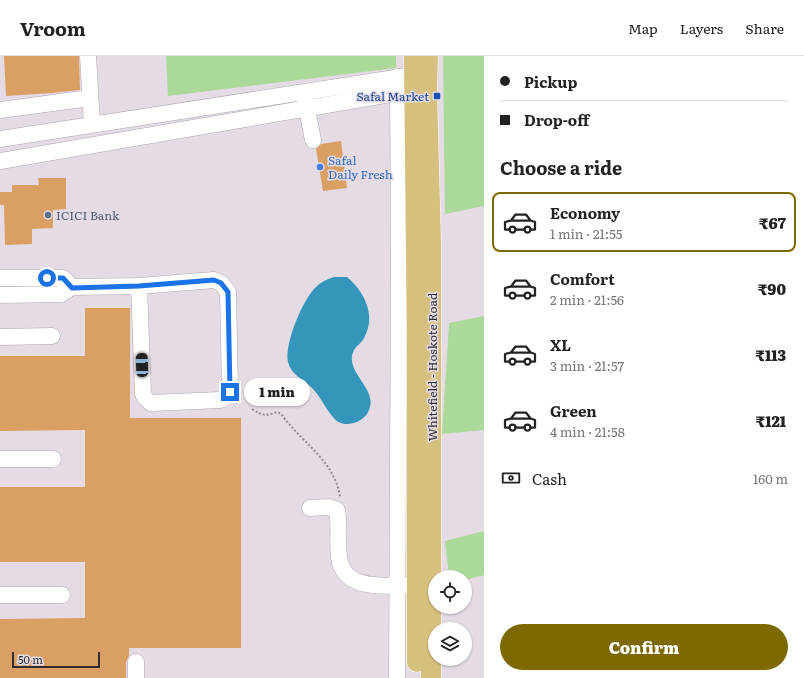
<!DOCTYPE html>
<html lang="en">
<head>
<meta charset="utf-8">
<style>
	:root { --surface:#fff; --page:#f2f2f2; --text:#222; --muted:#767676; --line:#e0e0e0; --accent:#7d6900 }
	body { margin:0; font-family:Literata,serif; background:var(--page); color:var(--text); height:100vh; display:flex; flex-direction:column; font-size:15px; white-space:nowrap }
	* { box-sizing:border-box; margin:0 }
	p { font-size:13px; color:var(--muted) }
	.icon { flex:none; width:22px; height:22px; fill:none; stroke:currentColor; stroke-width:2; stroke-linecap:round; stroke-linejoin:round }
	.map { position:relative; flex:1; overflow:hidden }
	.panel { display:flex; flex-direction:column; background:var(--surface); width:320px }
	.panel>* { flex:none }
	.guide { display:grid; align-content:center; height:88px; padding:0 16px; background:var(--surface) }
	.buttons { position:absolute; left:428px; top:514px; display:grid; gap:8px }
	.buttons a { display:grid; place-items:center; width:44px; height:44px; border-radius:50%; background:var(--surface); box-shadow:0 1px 3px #0004; font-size:20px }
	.scale { position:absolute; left:12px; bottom:10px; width:88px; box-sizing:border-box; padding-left:4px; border:2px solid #312e31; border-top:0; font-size:11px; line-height:14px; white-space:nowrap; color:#312e31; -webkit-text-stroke:3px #e5dbe5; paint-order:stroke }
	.end { position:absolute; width:18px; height:18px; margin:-9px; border:5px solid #1a73e8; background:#fff; box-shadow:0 0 0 2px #fff }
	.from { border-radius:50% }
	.bubble { position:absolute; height:28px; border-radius:14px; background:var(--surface); box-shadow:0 1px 3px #0004; font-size:13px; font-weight:800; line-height:28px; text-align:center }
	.car { position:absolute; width:12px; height:24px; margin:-12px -6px; border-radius:5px; box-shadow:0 0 3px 1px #0007; background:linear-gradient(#222 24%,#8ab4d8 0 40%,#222 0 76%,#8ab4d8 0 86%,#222 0) }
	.guide b { display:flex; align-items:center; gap:14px; height:38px; font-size:15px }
	.guide b+b { border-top:1px solid var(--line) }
	.guide i { width:10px; height:10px; background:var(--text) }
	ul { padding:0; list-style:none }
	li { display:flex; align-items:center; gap:12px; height:60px; margin:0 8px 6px; padding:0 8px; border:2px solid transparent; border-radius:8px }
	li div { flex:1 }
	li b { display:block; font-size:15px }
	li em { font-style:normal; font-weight:800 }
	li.on { border-color:var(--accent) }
	li>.icon { width:36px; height:36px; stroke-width:1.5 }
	h2 { padding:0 16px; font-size:18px; line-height:48px }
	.pay { display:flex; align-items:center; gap:10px; height:44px; padding:0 16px; font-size:15px }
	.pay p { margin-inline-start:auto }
	.action { display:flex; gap:8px; margin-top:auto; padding:8px 16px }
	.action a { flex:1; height:46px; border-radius:24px; background:var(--accent); color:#fff; font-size:16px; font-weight:800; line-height:46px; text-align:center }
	header { display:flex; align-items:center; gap:24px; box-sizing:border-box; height:56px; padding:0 20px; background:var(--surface); border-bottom:1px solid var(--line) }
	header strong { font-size:19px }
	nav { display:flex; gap:22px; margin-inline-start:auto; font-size:14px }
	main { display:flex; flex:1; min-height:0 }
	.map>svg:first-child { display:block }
	.green { fill:#abd99a }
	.water { fill:#3396ba }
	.building { fill:#da9f63 }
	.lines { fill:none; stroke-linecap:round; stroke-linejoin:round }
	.minor-casing { stroke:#aea5af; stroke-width:17 }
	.major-casing { stroke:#fff; stroke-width:21 }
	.path { stroke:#928b92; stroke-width:2; stroke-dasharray:2 2; stroke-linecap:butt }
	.minor { stroke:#fff; stroke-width:16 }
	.major { stroke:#d6c07d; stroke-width:20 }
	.route { stroke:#1a73e8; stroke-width:5 }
	.transit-dot { fill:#1a4fb4; stroke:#e5dbe5; stroke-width:1.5 }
	.shop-dot { fill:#3f7fe0; stroke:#e5dbe5; stroke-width:1.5 }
	.service-dot { fill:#5c6f8a; stroke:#e5dbe5; stroke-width:1.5 }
	.labels { text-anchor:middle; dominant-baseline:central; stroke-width:3; stroke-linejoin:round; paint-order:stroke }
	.transit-label { font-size:12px; fill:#164399; stroke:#e5dbe5; text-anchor:end }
	.shop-label { font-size:12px; fill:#366cbe; stroke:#e5dbe5; text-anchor:start }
	.service-label { font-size:12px; fill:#4e5e75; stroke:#e5dbe5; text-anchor:start }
	.street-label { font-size:12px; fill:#312e31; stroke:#e5dbe5 }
</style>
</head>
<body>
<header>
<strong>Vroom</strong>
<nav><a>Map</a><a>Layers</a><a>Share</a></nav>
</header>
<main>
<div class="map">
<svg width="484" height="622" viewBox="0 0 484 622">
	<rect width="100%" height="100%" fill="#e5dbe5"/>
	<g class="green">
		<path d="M166 0H396V12L168 40Z"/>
		<path d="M443 0H484V150L445 158Z"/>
		<path d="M484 260V374L442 378 449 267Z"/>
		<path d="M484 475V519L465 524V521H449L445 485Z"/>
	</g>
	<path class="water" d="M334 221H347C364 235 376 259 365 280 363 286 357 289 354 294 342 317 383 334 367 358 360 368 341 373 333 361 325 352 321 341 312 332 303 323 291 319 288 306 284 288 303 243 316 231 321 226 327 223 334 221Z"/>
	<g class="building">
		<path d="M4 0H79L80 34 52 37 6 40Z"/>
		<path d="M341 85 347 132 323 135 316 93 321 88Z"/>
		<path d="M38 122H66V153L53 154V172L32 173V188L5 189 4 149H0V136H12V129H39Z"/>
		<path d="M85 252H130V362H241V592H129V600L126 606V622H0V563L85 562V506H0V431H85V374L0 375V300H85Z"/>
	</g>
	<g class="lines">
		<g class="minor-casing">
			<g id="minor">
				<path d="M88 0 92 68"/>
				<path d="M305 43 313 84"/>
				<path d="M0 54 90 42"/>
				<path d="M0 83 408 20"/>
				<path d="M0 105 408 35"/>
				<path d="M0 222H63L72 231"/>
				<path d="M0 239 61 238 72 231 139 230 214 224 221 227 228 236 230 336 226 341 220 344 151 347 146 343 143 338 139 230"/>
				<path d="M0 281 52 280"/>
				<path d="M0 403H53"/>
				<path d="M310 452 329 451 337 454C340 470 337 485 339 501 343 535 383 529 408 530"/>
				<path d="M0 539H62"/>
				<path d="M136 606V622"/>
				<path d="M397 622 399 209 398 21"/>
			</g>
		</g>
		<g class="major-casing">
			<g id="major">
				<path d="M414 0 417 301V606"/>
				<path d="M428 0 427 33 431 187V622"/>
			</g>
		</g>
		<path class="path" d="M252 353C263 360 265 360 278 356L282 359C301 386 335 405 340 441"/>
		<use href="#minor" class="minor"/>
		<use href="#major" class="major"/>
	</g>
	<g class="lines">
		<path class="route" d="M47 222H63L72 232 139 230 214 224 221 227 228 236 230 336"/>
	</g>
	<rect class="transit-dot" x="433" y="36" width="8" height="8" rx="2"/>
	<circle class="shop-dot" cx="320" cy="111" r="4"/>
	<circle class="service-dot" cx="48" cy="159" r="4"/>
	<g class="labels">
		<g class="transit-label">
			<text x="429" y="40">Safal Market</text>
		</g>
		<g class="shop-label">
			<text x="328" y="104">Safal<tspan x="328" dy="14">Daily Fresh</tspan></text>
		</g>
		<g class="service-label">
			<text x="56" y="159">ICICI Bank</text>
		</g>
		<g class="street-label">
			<text transform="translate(432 311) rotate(-90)">Whitefield - Hoskote Road</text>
		</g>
	</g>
</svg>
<div class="buttons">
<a><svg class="icon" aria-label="locate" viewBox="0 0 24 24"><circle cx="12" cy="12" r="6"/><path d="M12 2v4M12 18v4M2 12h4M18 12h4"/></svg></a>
<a><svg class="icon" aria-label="layers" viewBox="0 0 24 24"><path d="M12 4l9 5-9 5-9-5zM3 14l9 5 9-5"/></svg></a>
</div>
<div class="scale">50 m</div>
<i class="end from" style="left:47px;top:222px"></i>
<i class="end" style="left:230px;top:336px"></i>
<div class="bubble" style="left:244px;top:322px;width:66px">1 min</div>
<i class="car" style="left:142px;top:309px;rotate:358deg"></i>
</div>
<section class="panel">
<div class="guide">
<b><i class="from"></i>Pickup</b>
<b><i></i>Drop-off</b>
</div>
<h2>Choose a ride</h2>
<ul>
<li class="on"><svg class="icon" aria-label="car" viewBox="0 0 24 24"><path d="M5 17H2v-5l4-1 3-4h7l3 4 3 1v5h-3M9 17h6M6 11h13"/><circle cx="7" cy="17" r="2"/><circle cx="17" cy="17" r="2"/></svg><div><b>Economy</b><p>1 min · 21:55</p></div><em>₹67</em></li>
<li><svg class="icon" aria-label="car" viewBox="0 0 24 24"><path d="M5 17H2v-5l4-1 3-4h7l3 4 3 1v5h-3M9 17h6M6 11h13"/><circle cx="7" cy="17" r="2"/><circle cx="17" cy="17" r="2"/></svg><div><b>Comfort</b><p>2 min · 21:56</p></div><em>₹90</em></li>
<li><svg class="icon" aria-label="car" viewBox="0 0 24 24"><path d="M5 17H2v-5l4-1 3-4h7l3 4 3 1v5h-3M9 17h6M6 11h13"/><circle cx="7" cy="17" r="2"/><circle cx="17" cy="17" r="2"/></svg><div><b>XL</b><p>3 min · 21:57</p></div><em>₹113</em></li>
<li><svg class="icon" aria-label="car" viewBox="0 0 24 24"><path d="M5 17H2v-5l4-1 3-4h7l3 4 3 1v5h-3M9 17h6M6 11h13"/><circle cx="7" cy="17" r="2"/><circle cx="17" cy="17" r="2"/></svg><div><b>Green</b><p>4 min · 21:58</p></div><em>₹121</em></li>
</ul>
<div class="pay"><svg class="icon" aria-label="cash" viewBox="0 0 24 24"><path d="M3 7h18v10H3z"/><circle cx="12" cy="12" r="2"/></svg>Cash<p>160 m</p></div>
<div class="action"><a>Confirm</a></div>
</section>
</main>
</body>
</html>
